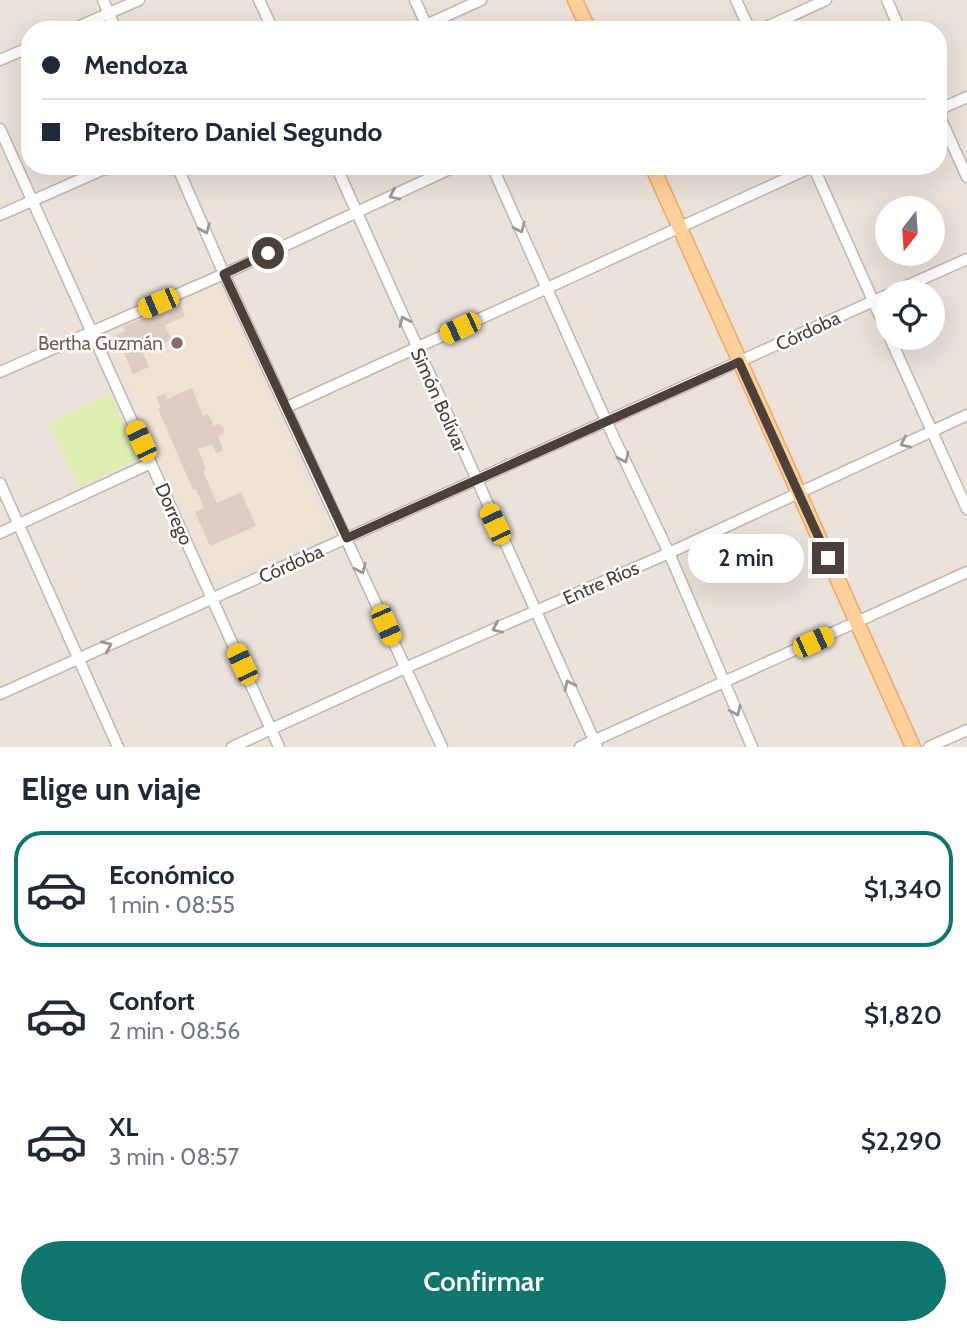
<!DOCTYPE html>
<html lang="es">
<head>
<meta charset="utf-8">
<style>
	:root { --surface:#fff; --page:#f6f6f7; --text:#1f2937; --muted:#747a83; --line:#e0e1e3; --accent:#0f766e }
	body { margin:0; font-family:Cabin,sans-serif; background:var(--page); color:var(--text); height:100vh; display:flex; flex-direction:column; font-size:26px; white-space:nowrap }
	* { box-sizing:border-box; margin:0 }
	p { font-size:23px; color:var(--muted) }
	.icon { flex:none; width:38px; height:38px; fill:none; stroke:currentColor; stroke-width:2; stroke-linecap:round; stroke-linejoin:round }
	.map { position:relative; height:747px; overflow:hidden }
	.details { display:flex; flex-direction:column; background:var(--surface); flex:1 }
	.details>* { flex:none }
	.guide { position:absolute; left:21px; top:21px; width:926px; height:154px; border-radius:28px; box-shadow:0 7px 28px #0002; display:grid; align-content:center; height:154px; padding:0 21px; background:var(--surface) }
	.needle { width:46px; rotate:197deg }
	.buttons { position:absolute; left:875px; top:196px; display:grid; gap:14px }
	.buttons a { display:grid; place-items:center; width:70px; height:70px; border-radius:50%; background:var(--surface); box-shadow:0 7px 28px #0002; font-size:35px }
	.end { position:absolute; width:32px; height:32px; margin:-16px; border:9px solid #4c4038; background:#fff; box-shadow:0 0 0 4px #fff }
	.from { border-radius:50% }
	.bubble { position:absolute; height:49px; border-radius:24px; background:var(--surface); box-shadow:0 7px 28px #0002; font-size:23px; font-weight:600; line-height:49px; text-align:center }
	.car { position:absolute; width:21px; height:42px; margin:-21px -10px; border-radius:9px; box-shadow:0 0 5px 2px #0007; background:linear-gradient(#f5c518 24%,#345 0 40%,#f5c518 0 76%,#345 0 86%,#f5c518 0) }
	.guide b { display:flex; align-items:center; gap:24px; height:66px; font-size:26px }
	.guide b+b { border-top:2px solid var(--line) }
	.guide i { width:18px; height:18px; background:var(--text) }
	ul { padding:0; list-style:none }
	li { display:flex; align-items:center; gap:21px; height:116px; margin:0 14px 10px; padding:0 7px; border:4px solid transparent; border-radius:28px }
	li div { flex:1 }
	li b { display:block; font-size:26px }
	li em { font-style:normal; font-weight:600 }
	li.current { border-color:var(--accent) }
	li>.icon { width:63px; height:63px; stroke-width:1.5 }
	h2 { padding:0 21px; font-size:32px; line-height:84px }
	.button { display:flex; gap:14px; margin-top:auto; padding:14px 21px }
	.button a { flex:1; height:80px; border-radius:42px; background:var(--accent); color:#fff; font-size:28px; font-weight:600; line-height:80px; text-align:center }
	.map>svg:first-child { display:block }
	.residential { fill:#ebe2d9; fill-rule:evenodd }
	.education { fill:#f1e3d4 }
	.green { fill:#deeeb1 }
	.building { fill:#ddcdc2 }
	.lines { fill:none; stroke-linecap:round; stroke-linejoin:round }
	.minor-casing { stroke:#c3b7ad; stroke-width:13 }
	.major-casing { stroke:#eea862; stroke-width:17 }
	.minor { stroke:#fff; stroke-width:10 }
	.major { stroke:#ffcf9c; stroke-width:14 }
	.oneway { stroke:#9d9692 }
	.route { stroke:#4c4038; stroke-width:9 }
	.education-dot { fill:#8d6e63; stroke:#fff; stroke-width:2.5 }
	.labels { text-anchor:middle; dominant-baseline:central; stroke-width:5; stroke-linejoin:round; paint-order:stroke }
	.street-label { font-size:19px; fill:#4c4038; stroke:#fff }
	.education-label { font-size:19px; fill:#785e54; stroke:#fff; text-anchor:end }
</style>
</head>
<body>
<div class="map">
<svg width="967" height="747" viewBox="0 0 967 747">
	<rect width="100%" height="100%" fill="#f7f1eb"/>
	<path class="residential" d="M0 0H967V747H0ZM30 30H938V166H30ZM887 208H933V254H887ZM887 292H933V338H887Z"/>
	<path class="education" d="M217 285 328 531 217 581 106 334Z"/>
	<path class="green" d="M110 394 139 458 79 487 49 423Z"/>
	<g class="building">
		<path d="M179 302 185 316 165 325 172 340 143 353 149 367 133 374 116 335 125 331 123 327Z"/>
		<path d="M192 388 203 416 208 414 214 426 218 424 224 428 223 434 218 436 223 450 216 453 212 444 198 449 206 470 203 471 217 503 241 492 256 526 210 546 195 512 204 508 196 489 193 490 158 409 161 408 156 397 165 394 167 399Z"/>
	</g>
	<g class="lines">
		<g class="minor-casing">
			<g id="minor">
				<path d="M103 0 116 30"/>
				<path d="M259 0 273 30"/>
				<path d="M415 0 428 29"/>
				<path d="M736 0 750 30"/>
				<path d="M887 0 900 30"/>
				<path d="M71 30 139 0"/>
				<path d="M415 30 481 0"/>
				<path d="M760 30 826 0"/>
				<path d="M0 60 30 47"/>
				<path d="M938 110 967 97"/>
				<path d="M938 113 967 177"/>
				<path d="M0 129 279 747"/>
				<path d="M177 166 224 274 442 747"/>
				<path d="M336 166 597 747"/>
				<path d="M492 166 607 423 669 553 752 747"/>
				<path d="M813 166 887 332"/>
				<path d="M0 215 111 166"/>
				<path d="M893 292 967 259"/>
				<path d="M890 338 967 509"/>
				<path d="M0 372 224 274 456 166"/>
				<path d="M287 407 814 166"/>
				<path d="M0 483 118 747"/>
				<path d="M0 533 151 463"/>
				<path d="M0 694 887 295"/>
				<path d="M232 747 405 668 669 553 967 415"/>
				<path d="M580 747 967 572"/>
				<path d="M929 747 967 730"/>
			</g>
		</g>
		<g class="major-casing">
			<g id="major">
				<path d="M575 0 589 30"/>
				<path d="M652 166 913 747"/>
			</g>
		</g>
		<use href="#minor" class="minor"/>
		<use href="#major" class="major"/>
	</g>
	<defs><path id="oneway-chevron" d="M-2-3.5L2.5 0L-2 3.5" fill="none" stroke-width="1.6" stroke-linecap="round" stroke-linejoin="round" transform="scale(1.75)"/></defs>
	<g class="oneway">
		<use href="#oneway-chevron" transform="translate(394 195) rotate(155)"/>
		<use href="#oneway-chevron" transform="translate(520 228) rotate(65)"/>
		<use href="#oneway-chevron" transform="translate(205 229) rotate(67)"/>
		<use href="#oneway-chevron" transform="translate(404 321) rotate(-114)"/>
		<use href="#oneway-chevron" transform="translate(905 443) rotate(155)"/>
		<use href="#oneway-chevron" transform="translate(624 458) rotate(65)"/>
		<use href="#oneway-chevron" transform="translate(361 569) rotate(66)"/>
		<use href="#oneway-chevron" transform="translate(497 628) rotate(156)"/>
		<use href="#oneway-chevron" transform="translate(107 646) rotate(-24)"/>
		<use href="#oneway-chevron" transform="translate(569 685) rotate(-115)"/>
		<use href="#oneway-chevron" transform="translate(736 711) rotate(66)"/>
	</g>
	<g class="lines">
		<path class="route" d="M268 253 224 274 347 538 739 362 828 558"/>
	</g>
	<circle class="education-dot" cx="177" cy="343" r="7"/>
	<g class="labels">
		<g class="street-label">
			<text transform="translate(808 331) rotate(-25)">Córdoba</text>
			<text transform="translate(439 400) rotate(66)">Simón Bolívar</text>
			<text transform="translate(174 514) rotate(66)">Dorrego</text>
			<text transform="translate(291 564) rotate(-24)">Córdoba</text>
			<text transform="translate(601 583) rotate(-24)">Entre Ríos</text>
		</g>
		<g class="education-label">
			<text x="163" y="343">Bertha Guzmán</text>
		</g>
	</g>
</svg>
<div class="buttons">
<a><svg class="needle" viewBox="-14 -14 28 28"><path d="M0-13l5 13h-10z" fill="#e53935"/><path d="M0 13l5-13h-10z" fill="#747a83"/></svg></a>
<a><svg class="icon" aria-label="locate" viewBox="0 0 24 24"><circle cx="12" cy="12" r="6"/><path d="M12 2v4M12 18v4M2 12h4M18 12h4"/></svg></a>
</div>
<i class="end from" style="left:268px;top:253px"></i>
<i class="end" style="left:828px;top:558px"></i>
<div class="bubble" style="left:688px;top:534px;width:116px">2 min</div>
<i class="car" style="left:158px;top:303px;rotate:247deg"></i>
<i class="car" style="left:460px;top:328px;rotate:245deg"></i>
<i class="car" style="left:141px;top:441px;rotate:335deg"></i>
<i class="car" style="left:495px;top:524px;rotate:335deg"></i>
<i class="car" style="left:386px;top:625px;rotate:156deg"></i>
<i class="car" style="left:813px;top:642px;rotate:66deg"></i>
<i class="car" style="left:242px;top:664px;rotate:335deg"></i>
<div class="guide">
<b><i class="from"></i>Mendoza</b>
<b><i></i>Presbítero Daniel Segundo</b>
</div>
</div>
<section class="details">
<h2>Elige un viaje</h2>
<ul>
<li class="current"><svg class="icon" aria-label="car" viewBox="0 0 24 24"><path d="M5 17H2v-5l4-1 3-4h7l3 4 3 1v5h-3M9 17h6M6 11h13"/><circle cx="7" cy="17" r="2"/><circle cx="17" cy="17" r="2"/></svg><div><b>Económico</b><p>1 min · 08:55</p></div><em>$1,340</em></li>
<li><svg class="icon" aria-label="car" viewBox="0 0 24 24"><path d="M5 17H2v-5l4-1 3-4h7l3 4 3 1v5h-3M9 17h6M6 11h13"/><circle cx="7" cy="17" r="2"/><circle cx="17" cy="17" r="2"/></svg><div><b>Confort</b><p>2 min · 08:56</p></div><em>$1,820</em></li>
<li><svg class="icon" aria-label="car" viewBox="0 0 24 24"><path d="M5 17H2v-5l4-1 3-4h7l3 4 3 1v5h-3M9 17h6M6 11h13"/><circle cx="7" cy="17" r="2"/><circle cx="17" cy="17" r="2"/></svg><div><b>XL</b><p>3 min · 08:57</p></div><em>$2,290</em></li>
</ul>
<div class="button"><a>Confirmar</a></div>
</section>
</body>
</html>
